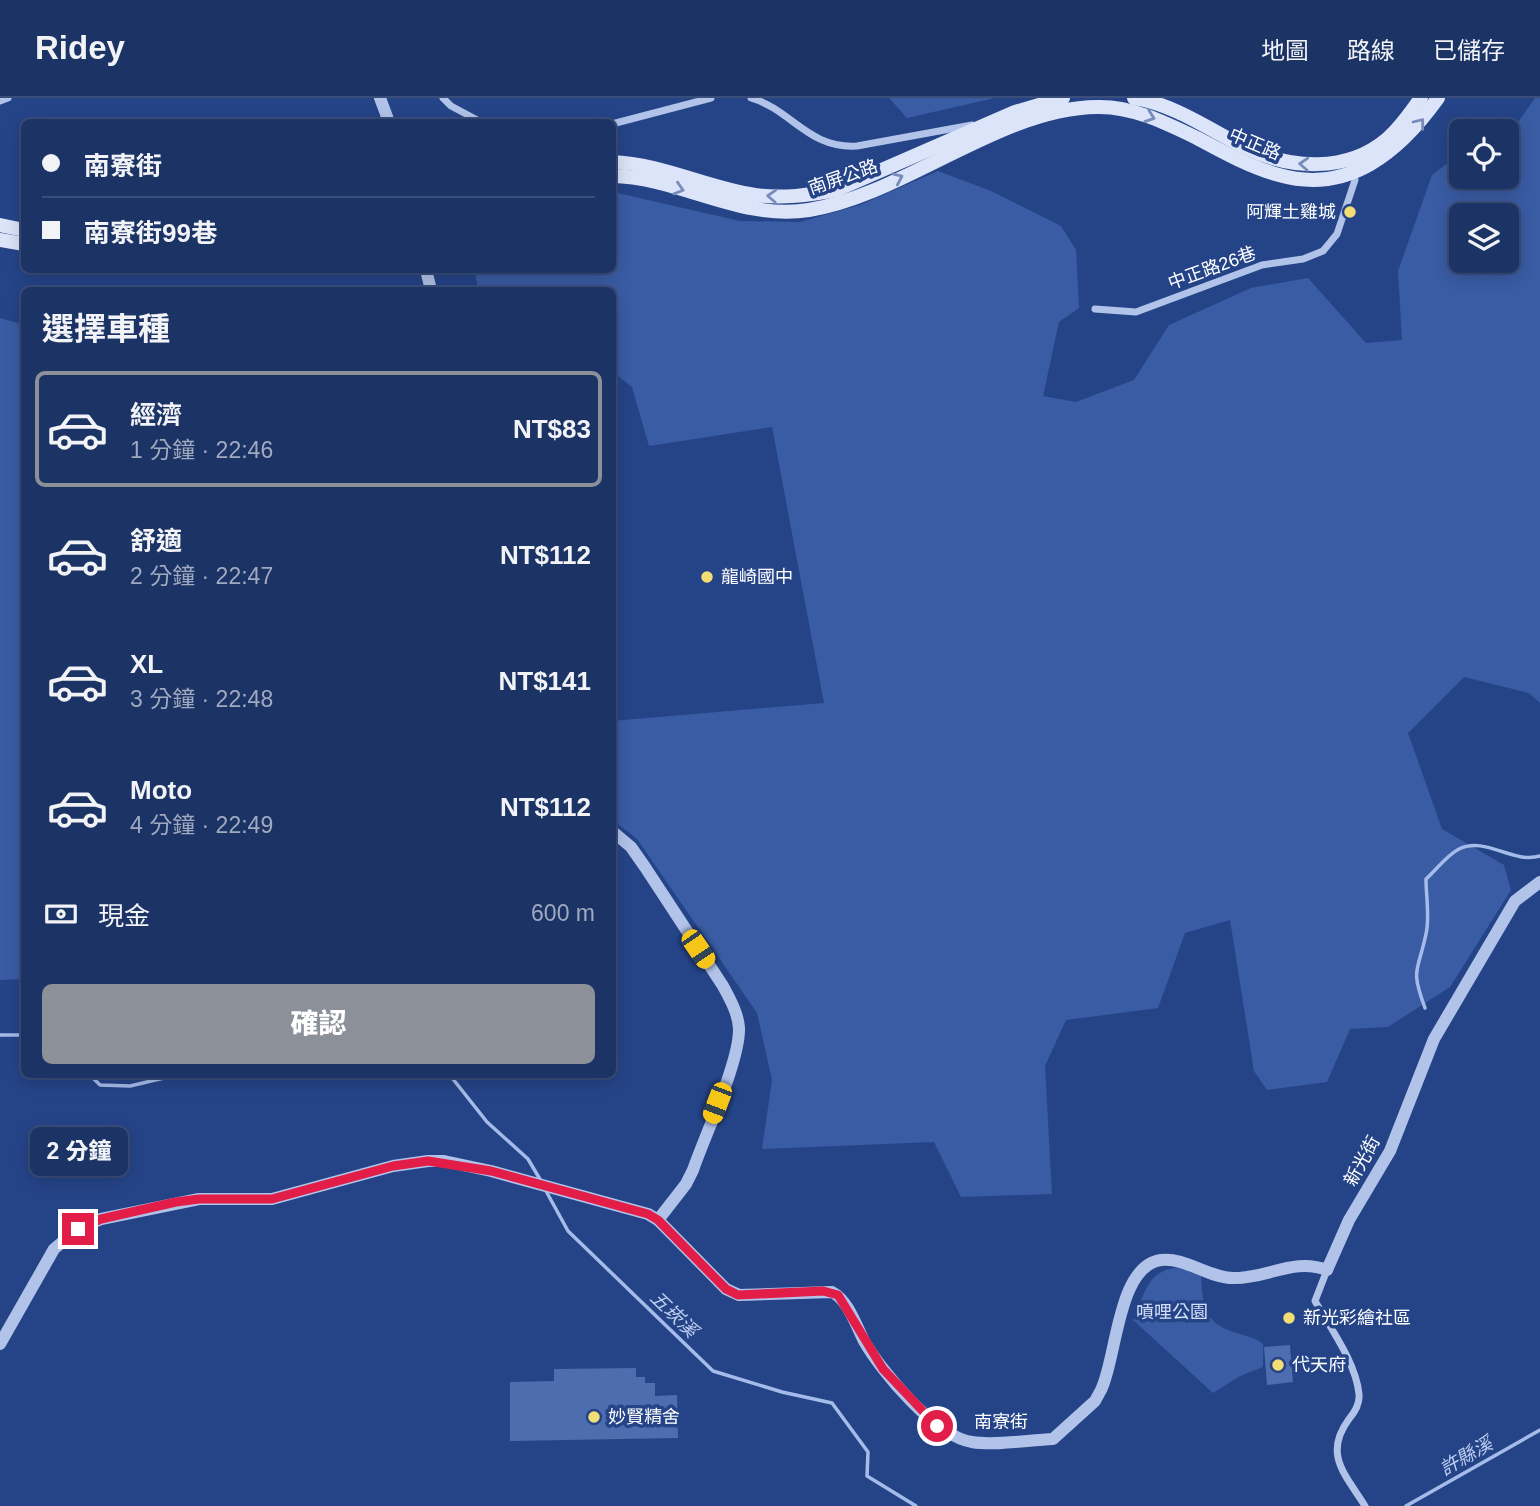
<!DOCTYPE html>
<html lang="zh-TW">
<head>
<meta charset="utf-8">
<style>
	:root { --surface:#1c3366; --page:#253b6c; --text:#f1f3f6; --muted:#a0aabf; --line:#3a4e7a; --accent:#8c9099 }
	body { margin:0; font-family:Helvetica,"Noto Sans TC",sans-serif; background:var(--page); color:var(--text); height:100vh; display:flex; flex-direction:column; font-size:26px; white-space:nowrap }
	* { box-sizing:border-box; margin:0 }
	p { font-size:23px; color:var(--muted) }
	.icon { flex:none; width:38px; height:38px; fill:none; stroke:currentColor; stroke-width:2; stroke-linecap:round; stroke-linejoin:round }
	.map { position:relative; flex:1; overflow:hidden }
	.panel { position:absolute; left:21px; top:189px; width:595px; height:791px; display:flex; flex-direction:column; background:var(--surface); border-radius:10px; box-shadow:0 4px 18px #0003,0 0 0 2px var(--line) }
	.panel>* { flex:none }
	.top-card { position:absolute; left:21px; top:21px; width:595px; height:154px; border-radius:10px; box-shadow:0 4px 18px #0003,0 0 0 2px var(--line); display:grid; align-content:center; height:154px; padding:0 21px; background:var(--surface) }
	.controls { position:absolute; left:1449px; top:21px; display:grid; gap:14px }
	.controls a { display:grid; place-items:center; width:70px; height:70px; border-radius:10px; background:var(--surface); box-shadow:0 4px 18px #0003,0 0 0 2px var(--line); font-size:35px }
	.end { position:absolute; width:32px; height:32px; margin:-16px; border:9px solid #e11d48; background:#fff; box-shadow:0 0 0 4px #fff }
	.from { border-radius:50% }
	.bubble { position:absolute; height:49px; border-radius:10px; background:var(--surface); box-shadow:0 4px 18px #0003,0 0 0 2px var(--line); font-size:23px; font-weight:800; line-height:49px; text-align:center }
	.car { position:absolute; width:21px; height:42px; margin:-21px -10px; border-radius:9px; box-shadow:0 0 5px 2px #0007; background:linear-gradient(#f5c518 24%,#345 0 40%,#f5c518 0 76%,#345 0 86%,#f5c518 0) }
	.top-card b { display:flex; align-items:center; gap:24px; height:66px; font-size:26px }
	.top-card b+b { border-top:2px solid var(--line) }
	.top-card i { width:18px; height:18px; background:var(--text) }
	ul { padding:0; list-style:none }
	li { display:flex; align-items:center; gap:21px; height:116px; margin:0 14px 10px; padding:0 7px; border:4px solid transparent; border-radius:10px }
	li div { flex:1 }
	li b { display:block; font-size:26px }
	li em { font-style:normal; font-weight:800 }
	li.selected { border-color:var(--accent) }
	li>.icon { width:63px; height:63px; stroke-width:1.5 }
	h2 { padding:0 21px; font-size:32px; line-height:84px }
	.pay { display:flex; align-items:center; gap:18px; height:77px; padding:0 21px; font-size:26px }
	.pay p { margin-inline-start:auto }
	.cta { display:flex; gap:14px; margin-top:auto; padding:14px 21px }
	.cta a { flex:1; height:80px; border-radius:10px; background:var(--accent); color:#fff; font-size:28px; font-weight:800; line-height:80px; text-align:center }
	header { display:flex; align-items:center; gap:42px; box-sizing:border-box; height:98px; padding:0 35px; background:var(--surface); border-bottom:2px solid var(--line) }
	header strong { font-size:33px }
	nav { display:flex; gap:38px; margin-inline-start:auto; font-size:24px }
	.map>svg:first-child { display:block }
	.green { fill:#3a5ca4; fill-rule:evenodd }
	.lines { fill:none; stroke-linecap:round; stroke-linejoin:round }
	.stream { stroke:#a5bcea; stroke-width:3.5 }
	.building { fill:#4e6daf }
	.minor { stroke:#b1c3e9; stroke-width:7 }
	.tertiary { stroke:#b1c3e9; stroke-width:12 }
	.secondary { stroke:#dbe4f8; stroke-width:14 }
	.oneway { stroke:#778cba }
	.route { stroke:#e11d48; stroke-width:9 }
	.poi-dot { fill:#f3de75; stroke:#254488; stroke-width:2.5 }
	.labels { text-anchor:middle; dominant-baseline:central; stroke-width:7; stroke-linejoin:round; paint-order:stroke }
	.street-label { font-size:18px; fill:#fff; stroke:#254488 }
	.poi-label { font-size:18px; fill:#fff; stroke:#254488; text-anchor:start }
	.park-label { font-size:18px; fill:#d5e0f7; stroke:#254488 }
	.water-label { font-size:19px; font-style:italic; fill:#bdcef0; stroke:#254488 }
</style>
</head>
<body>
<header>
<strong>Ridey</strong>
<nav><a>地圖</a><a>路線</a><a>已儲存</a></nav>
</header>
<div class="map">
<svg width="1540" height="1408" viewBox="0 0 1540 1408">
	<rect width="100%" height="100%" fill="#254488"/>
	<g class="green">
		<path d="M889 0H995L907 20Z"/>
		<path d="M1535 0H1540V605L1529 595 1464 579 1408 635 1442 731 1504 767 1511 792 1450 889 1388 929 1350 931 1327 984 1267 992 1254 973 1230 822 1185 835 1158 910 1066 922 1045 968 1052 1096 961 1099 934 1044 762 1051 772 982 757 915 637 741 613 722 612 623 824 605 772 329 649 348 632 289 613 274 612 192H478L475 172H612L613 94 740 123 800 124 860 107 938 73 991 93 1061 128 1076 152 1079 210 1059 224 1043 298 1076 304 1134 282 1169 227 1251 190 1308 180 1366 245 1402 242 1398 173 1432 77 1461 55V79H1507V40ZM1461 117H1507V163H1461Z"/>
		<path d="M0 220 24 227V881L0 882Z"/>
		<path d="M1185 1169 1201 1176C1203 1213 1205 1227 1243 1237 1252 1240 1256 1240 1263 1246V1269L1240 1278 1213 1295 1133 1222C1147 1191 1147 1170 1185 1169Z"/>
	</g>
	<g class="lines">
		<g class="stream">
			<path d="M1425 910C1410 869 1418 875 1426 836 1430 819 1426 799 1426 781 1436 772 1447 757 1459 751 1486 738 1512 766 1540 758"/>
			<path d="M0 937H24"/>
			<path d="M89 976 100 987 130 988 181 976"/>
			<path d="M449 976 487 1024 528 1061 541 1083"/>
			<path d="M546 1093 568 1133 713 1273 782 1294 832 1305 868 1354 867 1378 916 1408"/>
			<path d="M1406 1408 1540 1332"/>
		</g>
	</g>
	<g class="building">
		<path d="M1290 1247 1293 1284 1267 1287 1264 1249Z"/>
		<path d="M636 1270V1279H645V1285H655V1298L677 1297 678 1340 510 1343V1284L554 1283V1271Z"/>
	</g>
	<g class="lines">
		<g class="minor">
			<path d="M443 0 451 8 481 24"/>
			<path d="M751 0C792 12 808 51 857 48L972 27"/>
			<path d="M0 3 8 0"/>
			<path d="M612 26 711 0"/>
			<path d="M1095 211 1136 214 1262 167 1303 161 1323 153 1337 136 1355 82 1353 72"/>
			<path d="M1327 1172 1315 1203C1331 1231 1356 1265 1359 1296 1360 1306 1355 1314 1349 1321 1323 1356 1345 1376 1365 1408"/>
		</g>
		<g class="tertiary">
			<path d="M380 0 389 24"/>
			<path d="M426 172 431 192"/>
			<path d="M612 733 631 749 645 769 723 888C730 901 738 915 739 930 740 963 705 1037 693 1072L686 1086 658 1122"/>
			<path d="M0 1246 54 1151 78 1131 101 1121 199 1101H272L393 1068 428 1063H444L491 1073 648 1116 658 1122 726 1191 739 1197 832 1194C848 1202 856 1227 864 1243 881 1273 936 1339 972 1344 995 1348 1028 1342 1053 1341L1095 1303 1101 1292C1117 1260 1117 1168 1161 1162 1185 1159 1209 1180 1233 1180 1267 1181 1294 1159 1327 1172L1349 1122 1390 1053 1434 941 1515 803 1540 784"/>
		</g>
		<g class="secondary">
			<path d="M1134 0C1174 6 1210 32 1246 50 1290 71 1347 75 1387 41 1401 29 1410 15 1421 0"/>
			<path d="M612 64C662 66 707 90 755 97 783 101 809 97 836 92L1015 14 1063 0"/>
			<path d="M612 78C680 79 740 123 809 112 904 97 1000 10 1097 9 1132 8 1166 25 1197 40 1223 54 1250 69 1279 77 1349 97 1400 53 1438 0"/>
			<path d="M0 127 24 132"/>
			<path d="M0 142 24 146"/>
		</g>
	</g>
	<defs><path id="oneway-chevron" d="M-2-3.5L2.5 0L-2 3.5" fill="none" stroke-width="1.6" stroke-linecap="round" stroke-linejoin="round" transform="scale(1.75)"/></defs>
	<g class="oneway">
		<use href="#oneway-chevron" transform="translate(1150 19) rotate(19)"/>
		<use href="#oneway-chevron" transform="translate(1420 25) rotate(-52)"/>
		<use href="#oneway-chevron" transform="translate(1304 66) rotate(-177)"/>
		<use href="#oneway-chevron" transform="translate(898 80) rotate(-24)"/>
		<use href="#oneway-chevron" transform="translate(679 91) rotate(17)"/>
		<use href="#oneway-chevron" transform="translate(772 98) rotate(-177)"/>
	</g>
	<g class="lines">
		<path class="route" d="M78 1131 101 1121 176 1104 199 1101H272L393 1068 428 1063 491 1073 648 1116 658 1122 726 1191 738 1197 823 1193 838 1197 883 1271 937 1328"/>
	</g>
	<g class="poi-dot">
		<circle cx="1350" cy="114" r="7"/>
		<circle cx="707" cy="479" r="7"/>
		<circle cx="1289" cy="1220" r="7"/>
		<circle cx="1278" cy="1267" r="7"/>
		<circle cx="594" cy="1319" r="7"/>
	</g>
	<g class="labels">
		<g class="street-label">
			<text transform="translate(1255 46) rotate(23)">中正路</text>
			<text transform="translate(843 79) rotate(-19)">南屏公路</text>
			<text transform="translate(1212 170) rotate(-20)">中正路26巷</text>
			<text transform="translate(1362 1063) rotate(-61)">新光街</text>
			<text x="1001" y="1324">南寮街</text>
		</g>
		<g class="poi-label">
			<text x="1336" y="114" text-anchor="end">阿輝土雞城</text>
			<text x="721" y="479">龍崎國中</text>
			<text x="1303" y="1220">新光彩繪社區</text>
			<text x="1292" y="1267">代天府</text>
			<text x="608" y="1319">妙賢精舍</text>
		</g>
		<g class="park-label">
			<text x="1172" y="1214">嗊哩公園</text>
		</g>
		<g class="water-label">
			<text transform="translate(674 1216) rotate(44)">五崁溪</text>
			<text transform="translate(1466 1358) rotate(-30)">許縣溪</text>
		</g>
	</g>
</svg>
<div class="controls">
<a><svg class="icon" aria-label="locate" viewBox="0 0 24 24"><circle cx="12" cy="12" r="6"/><path d="M12 2v4M12 18v4M2 12h4M18 12h4"/></svg></a>
<a><svg class="icon" aria-label="layers" viewBox="0 0 24 24"><path d="M12 4l9 5-9 5-9-5zM3 14l9 5 9-5"/></svg></a>
</div>
<i class="end from" style="left:937px;top:1328px"></i>
<i class="end" style="left:78px;top:1131px"></i>
<div class="bubble" style="left:30px;top:1029px;width:98px">2 分鐘</div>
<i class="car" style="left:698px;top:851px;rotate:146deg"></i>
<i class="car" style="left:717px;top:1005px;rotate:201deg"></i>
<div class="top-card">
<b><i class="from"></i>南寮街</b>
<b><i></i>南寮街99巷</b>
</div>
<section class="panel">
<h2>選擇車種</h2>
<ul>
<li class="selected"><svg class="icon" aria-label="car" viewBox="0 0 24 24"><path d="M5 17H2v-5l4-1 3-4h7l3 4 3 1v5h-3M9 17h6M6 11h13"/><circle cx="7" cy="17" r="2"/><circle cx="17" cy="17" r="2"/></svg><div><b>經濟</b><p>1 分鐘 · 22:46</p></div><em>NT$83</em></li>
<li><svg class="icon" aria-label="car" viewBox="0 0 24 24"><path d="M5 17H2v-5l4-1 3-4h7l3 4 3 1v5h-3M9 17h6M6 11h13"/><circle cx="7" cy="17" r="2"/><circle cx="17" cy="17" r="2"/></svg><div><b>舒適</b><p>2 分鐘 · 22:47</p></div><em>NT$112</em></li>
<li><svg class="icon" aria-label="car" viewBox="0 0 24 24"><path d="M5 17H2v-5l4-1 3-4h7l3 4 3 1v5h-3M9 17h6M6 11h13"/><circle cx="7" cy="17" r="2"/><circle cx="17" cy="17" r="2"/></svg><div><b>XL</b><p>3 分鐘 · 22:48</p></div><em>NT$141</em></li>
<li><svg class="icon" aria-label="car" viewBox="0 0 24 24"><path d="M5 17H2v-5l4-1 3-4h7l3 4 3 1v5h-3M9 17h6M6 11h13"/><circle cx="7" cy="17" r="2"/><circle cx="17" cy="17" r="2"/></svg><div><b>Moto</b><p>4 分鐘 · 22:49</p></div><em>NT$112</em></li>
</ul>
<div class="pay"><svg class="icon" aria-label="cash" viewBox="0 0 24 24"><path d="M3 7h18v10H3z"/><circle cx="12" cy="12" r="2"/></svg>現金<p>600 m</p></div>
<div class="cta"><a>確認</a></div>
</section>
</div>
</body>
</html>
